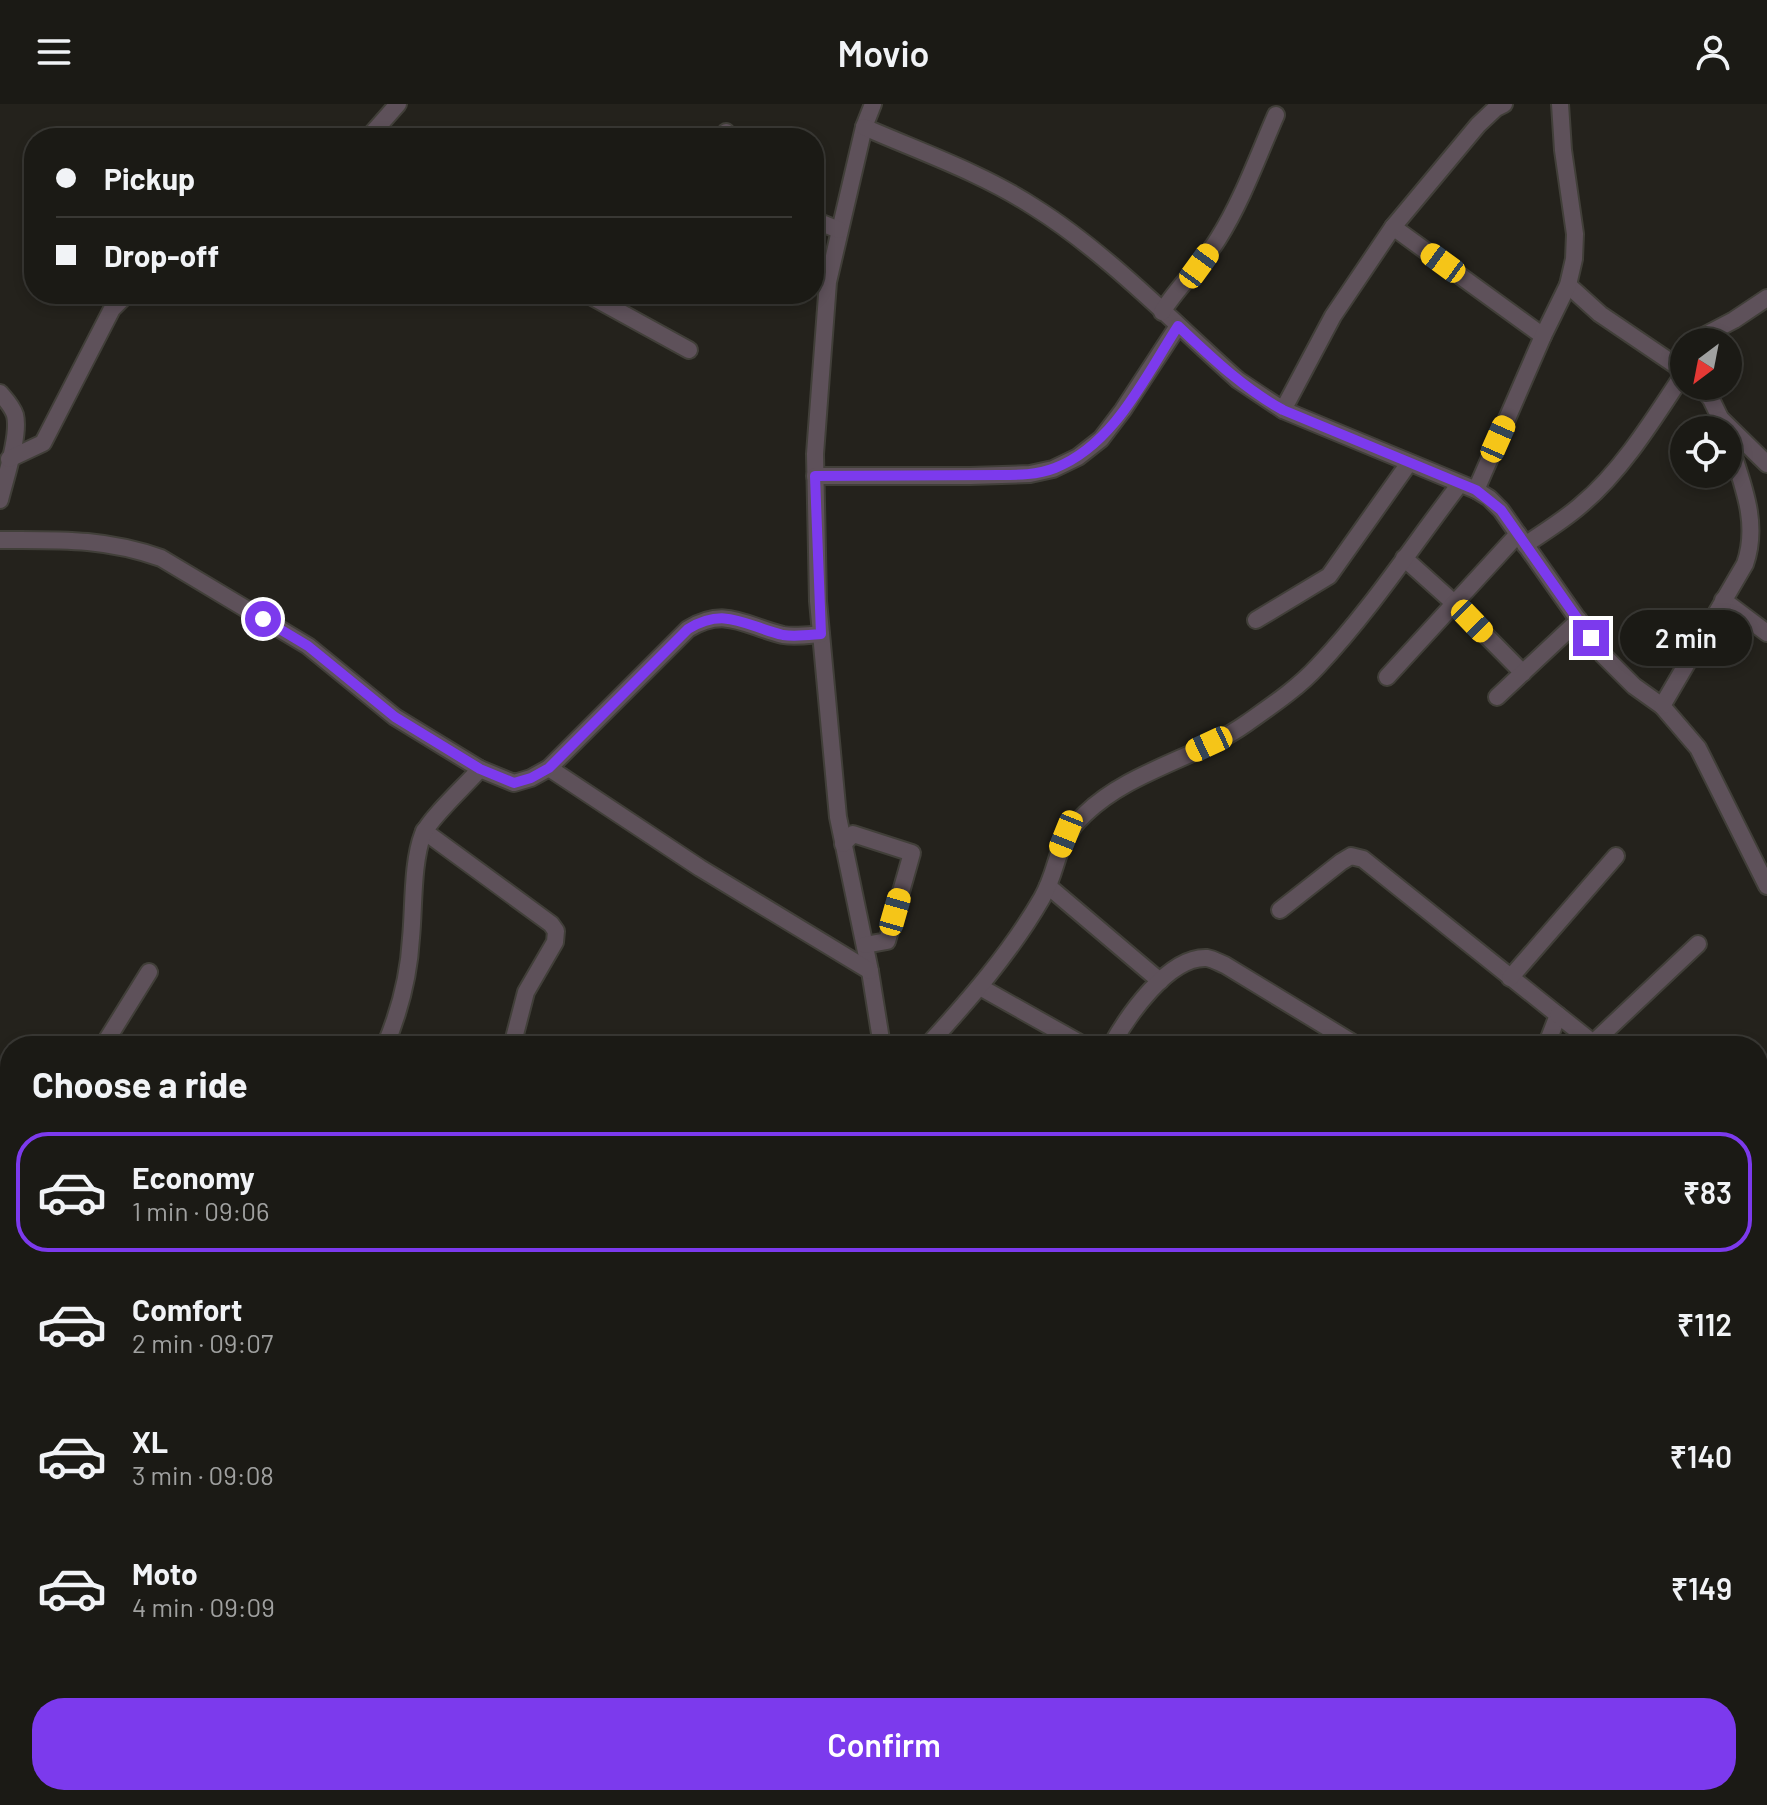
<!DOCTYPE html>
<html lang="en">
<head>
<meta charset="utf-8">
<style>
	:root { --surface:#1b1a15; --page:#24231e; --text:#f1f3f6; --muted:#a0a1a0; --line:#393834; --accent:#7c3aed }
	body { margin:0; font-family:Barlow,sans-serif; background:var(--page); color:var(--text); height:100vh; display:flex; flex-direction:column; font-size:30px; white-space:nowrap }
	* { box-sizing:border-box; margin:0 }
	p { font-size:26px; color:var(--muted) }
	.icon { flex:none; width:44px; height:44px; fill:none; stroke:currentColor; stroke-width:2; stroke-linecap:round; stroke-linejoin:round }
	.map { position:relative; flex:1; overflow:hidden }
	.side { position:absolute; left:0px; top:932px; width:1768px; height:770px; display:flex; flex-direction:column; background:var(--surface); border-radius:32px 32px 0 0; box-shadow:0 4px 12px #0003,0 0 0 2px var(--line) }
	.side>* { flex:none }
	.banner { position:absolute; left:24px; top:24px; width:800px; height:176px; border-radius:32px; box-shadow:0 4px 12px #0003,0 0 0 2px var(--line); display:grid; align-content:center; height:176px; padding:0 32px; background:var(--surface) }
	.needle { width:52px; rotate:212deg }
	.controls { position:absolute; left:1670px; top:224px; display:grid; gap:16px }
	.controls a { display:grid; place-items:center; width:72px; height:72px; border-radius:50%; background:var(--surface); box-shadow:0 4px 12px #0003,0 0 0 2px var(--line); font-size:40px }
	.end { position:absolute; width:36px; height:36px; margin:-18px; border:10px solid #7c3aed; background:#fff; box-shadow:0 0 0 4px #fff }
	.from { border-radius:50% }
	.bubble { position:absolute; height:56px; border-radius:28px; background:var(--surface); box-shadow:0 4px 12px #0003,0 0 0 2px var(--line); font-size:26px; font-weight:600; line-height:56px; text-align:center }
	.car { position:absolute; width:24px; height:48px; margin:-24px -12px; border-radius:10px; box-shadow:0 0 6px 2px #0007; background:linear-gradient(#f5c518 24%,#345 0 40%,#f5c518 0 76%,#345 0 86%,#f5c518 0) }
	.banner b { display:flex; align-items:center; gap:28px; height:76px; font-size:30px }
	.banner b+b { border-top:2px solid var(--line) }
	.banner i { width:20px; height:20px; background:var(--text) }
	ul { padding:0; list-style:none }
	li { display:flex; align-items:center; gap:24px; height:120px; margin:0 16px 12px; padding:0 16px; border:4px solid transparent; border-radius:32px }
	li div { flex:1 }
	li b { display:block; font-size:30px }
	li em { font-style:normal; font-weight:600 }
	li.selected { border-color:var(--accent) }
	li>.icon { width:72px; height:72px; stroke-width:1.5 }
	h2 { padding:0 32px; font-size:36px; line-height:96px }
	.action { display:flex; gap:16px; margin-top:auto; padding:16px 32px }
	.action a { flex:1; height:92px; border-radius:32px; background:var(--accent); color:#fff; font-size:32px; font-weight:600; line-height:92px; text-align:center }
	header { display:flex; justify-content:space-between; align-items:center; height:104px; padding:0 32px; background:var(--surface); font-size:36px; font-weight:600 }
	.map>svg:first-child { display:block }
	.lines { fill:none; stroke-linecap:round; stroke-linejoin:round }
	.street-casing { stroke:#413f39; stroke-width:20 }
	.street { stroke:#5e515a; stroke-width:16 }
	.route { stroke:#7c3aed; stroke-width:10 }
</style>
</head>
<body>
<header><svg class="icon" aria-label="menu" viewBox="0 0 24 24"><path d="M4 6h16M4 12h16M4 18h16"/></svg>Movio<svg class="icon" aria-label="person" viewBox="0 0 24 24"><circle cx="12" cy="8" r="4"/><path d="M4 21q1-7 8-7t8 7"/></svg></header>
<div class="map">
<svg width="1767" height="1701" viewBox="0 0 1767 1701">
	<rect width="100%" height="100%" fill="#24221c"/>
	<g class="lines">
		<g class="street-casing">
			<g id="street">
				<path d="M873 0 864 23 828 178 815 350 818 497 838 713 870 867 882 942"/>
				<path d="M864 23C921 48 982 69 1034 103 1106 148 1174 219 1238 276L1283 306 1476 386 1489 394 1501 406 1603 551 1634 582 1662 602 1698 644 1767 782"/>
				<path d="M368 34 398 0"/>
				<path d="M723 34 726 28"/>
				<path d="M814 116 839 126"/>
				<path d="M1393 123 1543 232"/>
				<path d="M1568 181 1600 210 1684 267"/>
				<path d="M587 190 689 246"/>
				<path d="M1162 208C1178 182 1202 161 1218 135 1242 97 1258 52 1276 11"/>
				<path d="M1692 238 1734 216 1767 194"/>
				<path d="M1701 282 1711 295 1725 324"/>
				<path d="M0 289C6 296 12 302 15 311 20 331 5 375 0 396"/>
				<path d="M1283 306 1333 212 1393 123 1478 21 1496 4 1504 0"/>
				<path d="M1722 316 1767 360"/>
				<path d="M9 355 43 339 112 205 127 190"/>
				<path d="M815 372H970L1030 370 1053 365 1078 353 1101 335 1123 306 1178 222"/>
				<path d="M1476 386 1543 232 1568 181 1574 155 1575 130 1563 46 1560 0"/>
				<path d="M0 436C59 436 104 434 161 454L308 542 395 613 480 665 514 679 531 674 549 664 688 525C726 502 745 522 783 531 795 533 809 531 821 530"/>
				<path d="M1525 441C1544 428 1564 416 1581 401 1622 367 1655 313 1684 269"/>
				<path d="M1404 454 1454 499 1523 569"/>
				<path d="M1723 496 1767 529"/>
				<path d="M1256 516 1329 472 1409 359"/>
				<path d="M1387 573 1518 430"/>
				<path d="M1497 593 1579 516"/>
				<path d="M1662 602 1745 460C1760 417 1741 377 1728 335"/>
				<path d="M549 664 700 764 870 867"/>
				<path d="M424 727 551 820 556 827 555 838 526 888 512 942"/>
				<path d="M843 740 853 730 912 749 887 837 865 841"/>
				<path d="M1048 782 1160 877"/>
				<path d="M1280 806 1341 758 1351 752 1363 755 1558 911 1546 942"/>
				<path d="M1510 874 1616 752"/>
				<path d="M980 883 1085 942"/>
				<path d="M1558 911 1597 942"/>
				<path d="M1593 939 1698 840"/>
				<path d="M103 942 149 868"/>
				<path d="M385 942C399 909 409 870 411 834 414 804 412 758 423 730 431 713 466 681 480 665"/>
				<path d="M927 942C969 896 1011 848 1042 794 1061 760 1053 740 1085 710 1131 666 1196 655 1247 619 1271 602 1298 584 1318 562 1370 507 1413 441 1459 381"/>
				<path d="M1111 942C1127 913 1168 852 1207 854 1213 855 1220 859 1225 861L1353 939"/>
				<path d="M0 1021 10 1007"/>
				<path d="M0 1106 10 1109"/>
				<path d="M0 1447 10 1463"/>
				<path d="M1758 1589 1767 1592"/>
				<path d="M153 1692 159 1701"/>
				<path d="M339 1701 366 1692"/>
				<path d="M824 1701V1692"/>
			</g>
		</g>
		<use href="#street" class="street"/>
	</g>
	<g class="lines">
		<path class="route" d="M263 515 308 542 395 613 480 665 514 679 531 674 549 664 688 525C726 502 745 522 783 531 795 533 809 531 821 530L815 372 1000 371C1018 371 1037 371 1055 364 1114 341 1145 273 1178 222 1211 253 1243 284 1283 306L1476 386 1501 406 1591 534"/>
	</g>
</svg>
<div class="controls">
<a><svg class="needle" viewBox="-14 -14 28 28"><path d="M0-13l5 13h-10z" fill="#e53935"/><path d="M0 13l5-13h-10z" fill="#a0a1a0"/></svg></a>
<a><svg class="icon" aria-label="locate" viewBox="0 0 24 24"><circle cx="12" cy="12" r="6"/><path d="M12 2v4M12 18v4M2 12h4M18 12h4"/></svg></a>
</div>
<i class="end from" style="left:263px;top:515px"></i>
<i class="end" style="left:1591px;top:534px"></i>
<div class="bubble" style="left:1620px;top:506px;width:132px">2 min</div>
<i class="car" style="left:1443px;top:159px;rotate:306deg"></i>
<i class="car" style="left:1199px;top:162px;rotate:36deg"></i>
<i class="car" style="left:1498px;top:335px;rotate:24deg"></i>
<i class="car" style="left:1472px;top:517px;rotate:136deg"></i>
<i class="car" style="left:1209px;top:640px;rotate:245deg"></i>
<i class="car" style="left:1066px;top:730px;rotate:202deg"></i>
<i class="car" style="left:895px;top:808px;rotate:16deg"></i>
<div class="banner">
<b><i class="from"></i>Pickup</b>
<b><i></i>Drop-off</b>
</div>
<section class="side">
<h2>Choose a ride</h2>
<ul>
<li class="selected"><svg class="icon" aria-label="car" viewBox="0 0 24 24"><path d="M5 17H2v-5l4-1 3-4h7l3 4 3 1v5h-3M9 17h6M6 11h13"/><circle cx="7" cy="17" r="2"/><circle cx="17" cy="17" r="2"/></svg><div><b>Economy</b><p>1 min · 09:06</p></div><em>₹83</em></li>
<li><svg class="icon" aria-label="car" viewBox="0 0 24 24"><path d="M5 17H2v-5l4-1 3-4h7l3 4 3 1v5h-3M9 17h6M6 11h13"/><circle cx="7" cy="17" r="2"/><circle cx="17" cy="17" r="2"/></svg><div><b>Comfort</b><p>2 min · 09:07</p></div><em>₹112</em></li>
<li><svg class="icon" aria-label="car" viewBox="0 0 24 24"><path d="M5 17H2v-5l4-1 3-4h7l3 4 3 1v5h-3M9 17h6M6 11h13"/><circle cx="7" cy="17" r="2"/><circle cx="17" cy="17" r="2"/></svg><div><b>XL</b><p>3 min · 09:08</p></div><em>₹140</em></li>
<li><svg class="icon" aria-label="car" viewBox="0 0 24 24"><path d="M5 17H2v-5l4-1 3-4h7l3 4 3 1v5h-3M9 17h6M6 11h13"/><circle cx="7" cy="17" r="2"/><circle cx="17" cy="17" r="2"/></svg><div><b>Moto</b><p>4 min · 09:09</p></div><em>₹149</em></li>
</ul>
<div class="action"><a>Confirm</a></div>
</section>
</div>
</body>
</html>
